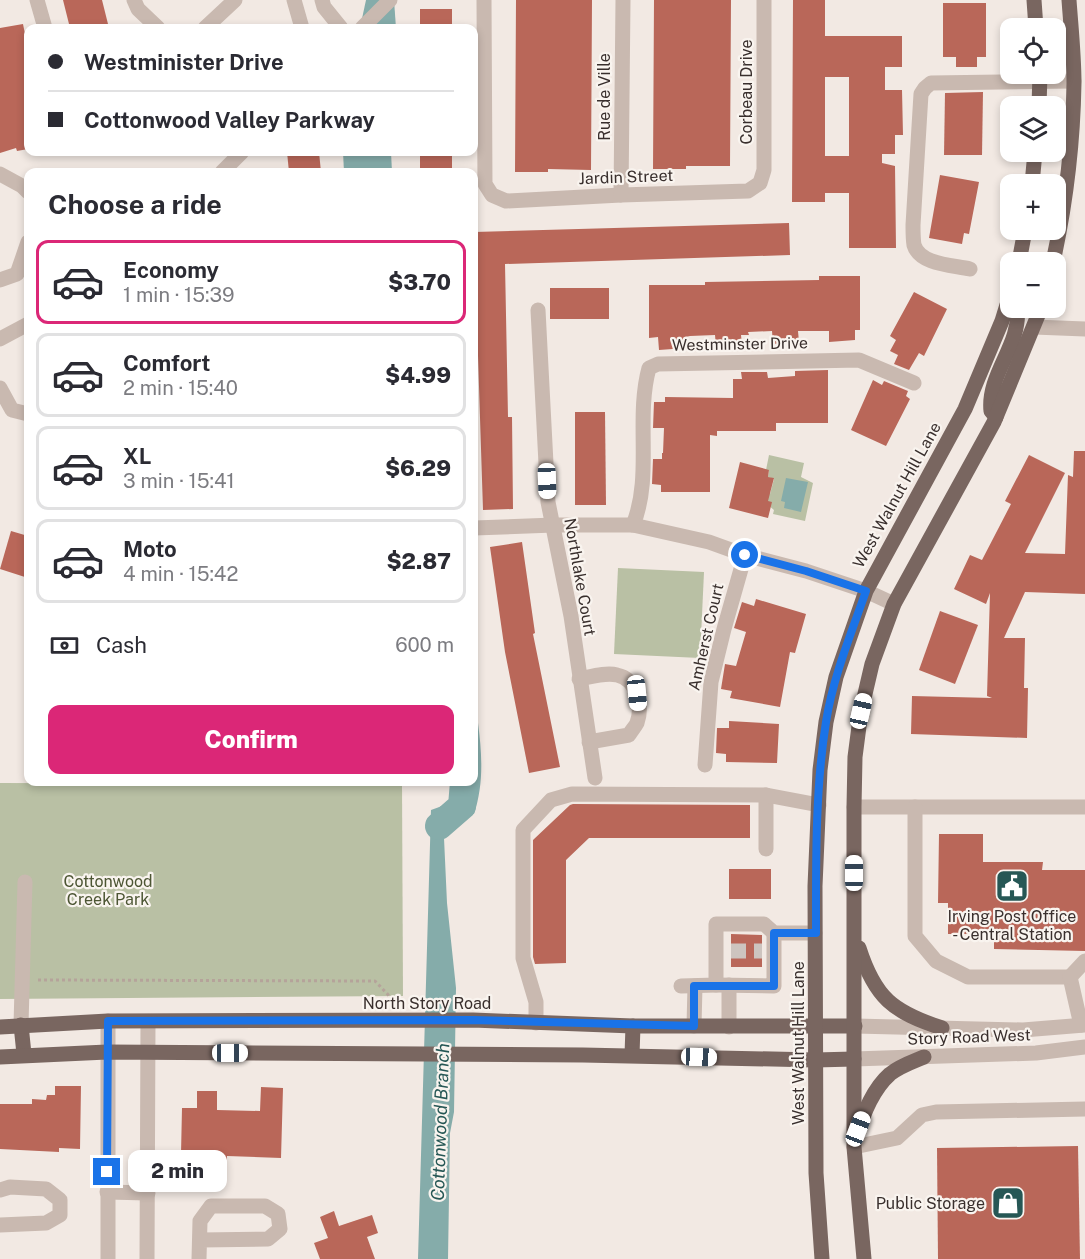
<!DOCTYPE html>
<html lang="en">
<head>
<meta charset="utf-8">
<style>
	:root { --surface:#fff; --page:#f2f2f3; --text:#2b2b33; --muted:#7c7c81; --line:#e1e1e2; --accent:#db2777 }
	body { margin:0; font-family:"Public Sans",sans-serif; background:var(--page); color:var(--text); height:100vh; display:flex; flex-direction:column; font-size:22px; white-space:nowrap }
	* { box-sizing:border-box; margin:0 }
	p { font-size:20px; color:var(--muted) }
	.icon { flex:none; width:33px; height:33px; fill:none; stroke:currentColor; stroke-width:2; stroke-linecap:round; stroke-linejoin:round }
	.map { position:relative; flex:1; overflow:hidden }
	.sheet { position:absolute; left:24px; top:168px; width:454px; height:618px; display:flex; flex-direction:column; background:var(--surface); border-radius:12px; box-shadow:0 3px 9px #0003 }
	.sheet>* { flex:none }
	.hud { position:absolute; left:24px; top:24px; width:454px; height:132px; border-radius:12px; box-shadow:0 3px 9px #0003; display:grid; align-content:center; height:132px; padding:0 24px; background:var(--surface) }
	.tools { position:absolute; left:1000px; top:18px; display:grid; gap:12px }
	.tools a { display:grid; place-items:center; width:66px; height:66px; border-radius:12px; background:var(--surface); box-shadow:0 3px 9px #0003; font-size:30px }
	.end { position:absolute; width:27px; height:27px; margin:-14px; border:8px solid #1a73e8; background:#fff; box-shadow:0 0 0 3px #fff }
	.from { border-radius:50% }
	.bubble { position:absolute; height:42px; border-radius:12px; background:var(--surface); box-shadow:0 3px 9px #0003; font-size:20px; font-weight:800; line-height:42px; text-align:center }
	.car { position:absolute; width:18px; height:36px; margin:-18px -9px; border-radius:8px; box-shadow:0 0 4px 2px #0007; background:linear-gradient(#fff 24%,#345 0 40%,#fff 0 76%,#345 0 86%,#fff 0) }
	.hud b { display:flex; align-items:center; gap:21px; height:57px; font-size:22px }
	.hud b+b { border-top:2px solid var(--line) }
	.hud i { width:15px; height:15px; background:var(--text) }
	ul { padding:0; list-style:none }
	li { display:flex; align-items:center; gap:18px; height:84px; margin:0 12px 9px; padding:0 12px; border:3px solid var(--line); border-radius:12px }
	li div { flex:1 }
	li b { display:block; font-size:22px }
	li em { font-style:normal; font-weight:800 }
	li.selected { border-color:var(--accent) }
	li>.icon { width:54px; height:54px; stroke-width:1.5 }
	h2 { padding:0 24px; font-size:27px; line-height:72px }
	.pay { display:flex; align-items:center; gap:15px; height:66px; padding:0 24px; font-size:22px }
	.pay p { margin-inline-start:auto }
	.primary-button { display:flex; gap:12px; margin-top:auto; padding:12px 24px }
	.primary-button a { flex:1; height:69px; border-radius:12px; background:var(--accent); color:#fff; font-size:24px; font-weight:800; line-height:69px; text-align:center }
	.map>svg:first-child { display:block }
	.green { fill:#b9c0a4 }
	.water { fill:#85acaa }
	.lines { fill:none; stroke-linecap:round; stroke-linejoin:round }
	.river { stroke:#85acaa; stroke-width:28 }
	.building { fill:#b96759; fill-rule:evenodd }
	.minor-tunnel { stroke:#cdc4bf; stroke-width:15; stroke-dasharray:15 8; stroke-linecap:butt }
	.path { stroke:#b5a39a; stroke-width:3; stroke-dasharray:3 3; stroke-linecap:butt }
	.minor { stroke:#c9b9b0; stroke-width:15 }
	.major { stroke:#796660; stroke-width:15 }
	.route { stroke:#1a73e8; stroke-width:8 }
	.labels { text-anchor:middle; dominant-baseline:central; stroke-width:4.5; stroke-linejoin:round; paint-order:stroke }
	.street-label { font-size:16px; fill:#392f2d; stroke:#f9f4ef }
	.park-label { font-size:16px; fill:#4c5533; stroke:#f9f4ef }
	.poi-label { font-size:16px; fill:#392f2d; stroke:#f9f4ef }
	.water-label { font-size:18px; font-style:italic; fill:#265755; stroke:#f9f4ef }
</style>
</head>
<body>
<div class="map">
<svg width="1085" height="1259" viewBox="0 0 1085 1259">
	<rect width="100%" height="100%" fill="#f2e9e3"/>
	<g class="green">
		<path d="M769 455 804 463 801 477 813 483 805 521 773 514 774 510 762 500 764 492 770 494 774 479 768 477 769 470H766Z"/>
		<path d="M618 568 704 572 700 658 614 654Z"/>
		<path d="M0 783 402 784 403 996 0 999Z"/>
	</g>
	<g class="water">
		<path d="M366 0H394L396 28H360Z"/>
		<path d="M343 152H391L392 172H344Z"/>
		<path d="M786 478 808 482 801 512 784 508 785 502 781 501Z"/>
		<path d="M474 721 478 723C482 754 484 784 474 814H457L448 824 444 838 447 903 456 988 454 1112 450 1133 448 1259H418L431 810 456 801 473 789 471 782H474Z"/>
	</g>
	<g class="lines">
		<path class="river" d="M439 826 462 806 464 782"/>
	</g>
	<g class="building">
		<path d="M63 0H102L109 28H70Z"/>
		<path d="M516 0H592L591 170 548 169V172H515Z"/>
		<path d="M654 0H731L730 166H686V169H653Z"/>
		<path d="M793 0H825V36H902V67H885V90H902L903 135H895V154H882V163L895 166 896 248H849V193H825V202H792ZM825 77H849V156H825Z"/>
		<path d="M943 3H986V57H977V67H956V57H943Z"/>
		<rect x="420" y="9" width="32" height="19"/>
		<path d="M23 24 28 49V149L17 151 16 148 0 153V28Z"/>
		<path d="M983 92 982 155H944L945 93Z"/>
		<path d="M287 152H319L321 172H289Z"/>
		<rect x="420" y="152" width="32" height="20"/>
		<path d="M940 175 979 182 969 234 964 233 962 244 929 238Z"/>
		<path d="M789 223 790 255 505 264 508 417H512L513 509 483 510 474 232Z"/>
		<path d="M819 276H860V330H855V340L829 342V331H798L799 342 773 344 772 331 748 332 749 335H741L742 345 716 347 715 335 690 336 685 337 686 348 659 350 658 337 649 338V285H705V282L819 280Z"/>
		<rect x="550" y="288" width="59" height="31"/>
		<path d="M914 292 947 309 924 356 919 353 909 370 894 364 898 355 890 351 896 340 890 336Z"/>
		<path d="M828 370V423H776V431H717V436L710 435V492H661V485L652 484 653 459H662V453H663L664 428H653L654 402H665V397L733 398V379H742L741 372H767L768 378 795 376V371Z"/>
		<path d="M873 380 882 385 884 381 908 391 906 396 910 399 886 446 851 430Z"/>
		<path d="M575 412H605L606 505H575Z"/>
		<path d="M1074 451H1085V594L1025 592 1004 638H1025L1024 688H1028L1027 738 911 734 912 696 992 698 987 696 990 593 986 604 954 589 970 555 982 560 1011 504 1005 501 1029 455 1065 473 1025 553 1065 554 1068 475 1073 477Z"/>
		<path d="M740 462 769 470 768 477 774 478 768 501 772 502 768 518 729 508Z"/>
		<path d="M11 531 28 536V578L0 569Z"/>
		<path d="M522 542 535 633 533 634 560 767 529 773 505 652 490 547Z"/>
		<path d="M756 599 806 614 795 653 790 652 780 707 730 698 732 691 721 689 725 664 736 666 746 632 734 628 742 602 754 606Z"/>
		<path d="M940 611 978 625 955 684 919 670Z"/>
		<path d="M729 721 779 724 777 763 726 762V754L716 753 717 728H729Z"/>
		<path d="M573 804 750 805V838H589L566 860V963L535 964 533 957V840L570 805Z"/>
		<path d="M939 834H983V862H1043L1042 870H1085V951L994 949V934H948V903H938Z"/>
		<rect x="729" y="869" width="42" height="30"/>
		<path d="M731 934 762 935V967H731Z"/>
		<path d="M55 1086H81L80 1149 59 1148V1152L0 1149V1104H32V1099L46 1100 47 1095H55Z"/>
		<path d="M261 1087 283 1088 281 1158 227 1156 226 1163H198V1154H181L182 1108H197V1091H217V1110L260 1111Z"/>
		<path d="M1078 1146 1080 1259H938L937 1148Z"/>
		<path d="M334 1211 339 1226 372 1215 378 1233 367 1237 375 1259H320L314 1243 328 1238 320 1217Z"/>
	</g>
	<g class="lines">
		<path class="minor-tunnel" d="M731 951H762"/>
		<path class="path" d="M38 980 375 981 396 1003"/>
		<g class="minor">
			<path d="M37 0 45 28"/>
			<path d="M134 0 138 9 158 28"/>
			<path d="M294 0 302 28"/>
			<path d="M322 0 324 7 341 28"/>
			<path d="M484 0 485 184 492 195 506 201 621 195 748 191 760 183 764 170V0"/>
			<path d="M205 28 235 0"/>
			<path d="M362 28 390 0"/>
			<path d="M222 172 242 152"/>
			<path d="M0 174 22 186 28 192"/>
			<path d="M621 195 623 0"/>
			<path d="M970 269C953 265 920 265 914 245 913 239 913 231 913 225L921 94 925 88 931 83 1074 81"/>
			<path d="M0 280 17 274 28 242"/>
			<path d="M538 310 548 502 571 616 595 778"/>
			<path d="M1034 327 1085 329"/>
			<path d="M0 339 28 324"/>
			<path d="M0 388 12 410 28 414"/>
			<path d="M633 525C653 476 635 419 649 368L658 364 859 360 914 383"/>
			<path d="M474 528 554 525H633L709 542 745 555 806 571 866 591 894 604"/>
			<path d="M579 679C590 677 606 672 617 675 637 679 643 706 637 723 635 727 631 731 629 735L589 742"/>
			<path d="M705 765 711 682 724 629 745 555"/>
			<path d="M766 795V849"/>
			<path d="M854 807H1085"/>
			<path d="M915 807V936L936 961 968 977H1070L1081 1025"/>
			<path d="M1070 977 1085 961"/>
			<path d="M716 985 774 986V933"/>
			<path d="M729 985V1027"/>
			<path d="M681 986 716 985V924H764L774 933H815"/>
			<path d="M536 1023V1002L523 958V830L551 800 572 794 766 795 819 805"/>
			<path d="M21 1025 25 882"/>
			<path d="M694 1026 695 986"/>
			<path d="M855 1026 1023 1030 1085 1025"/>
			<path d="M854 1059 1036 1053 1085 1047"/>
			<path d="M854 1147 897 1138 922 1115 936 1112 1085 1109"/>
			<path d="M0 1190 10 1187 46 1189 60 1200V1215L46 1223 0 1225"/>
			<path d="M107 1192 148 1193"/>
			<path d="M108 1259V1021"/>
			<path d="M147 1259 148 1022"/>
			<path d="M199 1259 200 1221 211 1206H265L278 1214 280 1229 268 1239 201 1240"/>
		</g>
		<g class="major">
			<path d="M1034 0 1036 28"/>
			<path d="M1039 106 1040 74"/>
			<path d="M1032 184 1035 152"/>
			<path d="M1019 262 1025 230"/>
			<path d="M1053 262C1066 203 1073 144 1074 83 1074 56 1071 28 1069 0"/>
			<path d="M996 417 991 411C987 374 1022 344 1017 308"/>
			<path d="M859 948C875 998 893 1012 942 1028"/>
			<path d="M21 1025 24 1054"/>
			<path d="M0 1027 108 1021 473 1020 633 1026H855"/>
			<path d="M632 1055 633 1026"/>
			<path d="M0 1057 107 1052 583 1055 815 1060 854 1059"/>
			<path d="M858 1133C863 1113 874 1088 890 1074 900 1066 912 1062 924 1057"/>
			<path d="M822 1259 816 1173 815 886 820 770 826 722 836 677 866 591 965 409 1002 321 1011 292"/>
			<path d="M864 1259 854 1147V807L855 757 861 711 872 664 894 604 994 422 1041 308"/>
		</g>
	</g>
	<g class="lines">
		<path class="route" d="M107 1172 108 1021 473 1020 694 1026V986H774V933H816C816 863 815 791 826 722 833 677 851 634 866 591L806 571 745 555"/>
	</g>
	<defs>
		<g id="civic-square" transform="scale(1.725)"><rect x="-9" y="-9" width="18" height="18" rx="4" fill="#265755" stroke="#f9f4ef"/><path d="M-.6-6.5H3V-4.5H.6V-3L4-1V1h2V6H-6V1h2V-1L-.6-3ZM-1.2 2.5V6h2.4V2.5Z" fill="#fff"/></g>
		<g id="shop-square" transform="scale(1.725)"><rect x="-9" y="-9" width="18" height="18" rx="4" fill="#265755" stroke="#f9f4ef"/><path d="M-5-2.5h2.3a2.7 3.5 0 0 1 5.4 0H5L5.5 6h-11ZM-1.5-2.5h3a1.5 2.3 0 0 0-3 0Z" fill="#fff"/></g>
	</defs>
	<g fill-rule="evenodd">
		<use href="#civic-square" x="1012" y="886"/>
		<use href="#shop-square" x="1008" y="1203"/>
	</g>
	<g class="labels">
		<g class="street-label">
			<text transform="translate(746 92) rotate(-90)">Corbeau Drive</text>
			<text transform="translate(604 97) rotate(-90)">Rue de Ville</text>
			<text transform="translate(626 177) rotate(-2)">Jardin Street</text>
			<text transform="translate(740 344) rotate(-1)">Westminster Drive</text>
			<text transform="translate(897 495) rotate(-61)">West Walnut Hill Lane</text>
			<text transform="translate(580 577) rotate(80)">Northlake Court</text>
			<text transform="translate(706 637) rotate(-77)">Amherst Court</text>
			<text x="427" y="1003">North Story Road</text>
			<text transform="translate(969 1037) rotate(-2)">Story Road West</text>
			<text transform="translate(798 1043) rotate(-90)">West Walnut Hill Lane</text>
		</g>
		<g class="park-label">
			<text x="108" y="881">Cottonwood<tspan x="108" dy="18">Creek Park</tspan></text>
		</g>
		<g class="poi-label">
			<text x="1012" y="916">Irving Post Office<tspan x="1012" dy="18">- Central Station</tspan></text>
			<text x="985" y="1203" text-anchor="end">Public Storage</text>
		</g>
		<g class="water-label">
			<text transform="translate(440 1122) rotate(-88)">Cottonwood Branch</text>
		</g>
	</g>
</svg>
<div class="tools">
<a><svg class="icon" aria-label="locate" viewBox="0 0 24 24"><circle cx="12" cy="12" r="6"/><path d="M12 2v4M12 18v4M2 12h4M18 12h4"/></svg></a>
<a><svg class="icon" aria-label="layers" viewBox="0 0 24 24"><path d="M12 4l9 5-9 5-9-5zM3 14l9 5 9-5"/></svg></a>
<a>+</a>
<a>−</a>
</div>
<i class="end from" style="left:745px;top:555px"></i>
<i class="end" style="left:107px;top:1172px"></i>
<div class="bubble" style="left:128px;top:1150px;width:99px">2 min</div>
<i class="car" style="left:547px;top:481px;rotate:178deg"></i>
<i class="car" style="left:637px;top:693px;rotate:174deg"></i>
<i class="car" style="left:861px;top:711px;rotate:13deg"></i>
<i class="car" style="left:854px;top:873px;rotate:0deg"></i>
<i class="car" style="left:230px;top:1053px;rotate:90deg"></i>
<i class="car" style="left:699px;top:1057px;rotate:92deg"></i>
<i class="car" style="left:858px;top:1129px;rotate:21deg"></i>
<div class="hud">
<b><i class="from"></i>Westminister Drive</b>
<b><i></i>Cottonwood Valley Parkway</b>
</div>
<section class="sheet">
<h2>Choose a ride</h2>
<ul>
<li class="selected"><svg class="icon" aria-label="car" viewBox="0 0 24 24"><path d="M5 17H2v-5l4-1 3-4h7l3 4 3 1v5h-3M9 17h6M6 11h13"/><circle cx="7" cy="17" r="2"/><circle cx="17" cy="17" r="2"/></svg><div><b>Economy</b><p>1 min · 15:39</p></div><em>$3.70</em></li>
<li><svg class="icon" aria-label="car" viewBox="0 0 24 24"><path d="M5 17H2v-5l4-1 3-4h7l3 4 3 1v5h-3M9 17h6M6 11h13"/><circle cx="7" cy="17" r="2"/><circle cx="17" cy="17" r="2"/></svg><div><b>Comfort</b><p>2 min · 15:40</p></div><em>$4.99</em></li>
<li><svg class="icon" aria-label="car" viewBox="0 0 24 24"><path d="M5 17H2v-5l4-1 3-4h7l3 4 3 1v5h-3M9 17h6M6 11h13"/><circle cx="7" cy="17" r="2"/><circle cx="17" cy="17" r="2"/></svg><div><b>XL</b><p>3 min · 15:41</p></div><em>$6.29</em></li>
<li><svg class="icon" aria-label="car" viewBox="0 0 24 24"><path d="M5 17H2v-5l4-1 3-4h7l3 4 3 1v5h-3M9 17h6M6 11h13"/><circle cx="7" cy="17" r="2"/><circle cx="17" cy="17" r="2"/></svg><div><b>Moto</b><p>4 min · 15:42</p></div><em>$2.87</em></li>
</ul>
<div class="pay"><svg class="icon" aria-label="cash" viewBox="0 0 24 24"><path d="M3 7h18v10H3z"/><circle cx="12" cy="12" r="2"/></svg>Cash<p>600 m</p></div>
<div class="primary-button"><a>Confirm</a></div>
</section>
</div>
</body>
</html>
